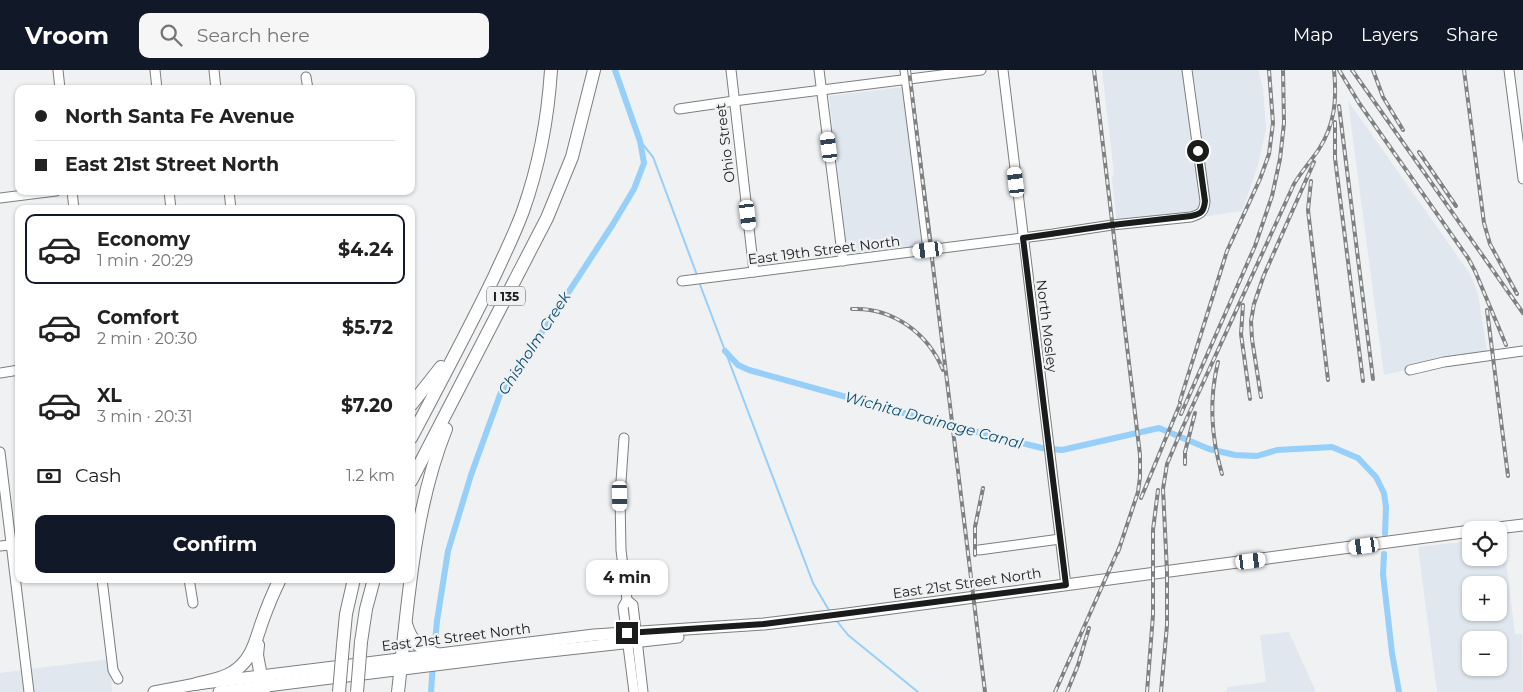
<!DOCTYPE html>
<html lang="en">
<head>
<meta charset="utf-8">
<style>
	:root { --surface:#fff; --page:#f6f6f6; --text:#222; --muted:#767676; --line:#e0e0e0; --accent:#111827 }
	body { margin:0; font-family:Montserrat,sans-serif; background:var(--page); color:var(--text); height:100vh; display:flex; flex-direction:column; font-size:19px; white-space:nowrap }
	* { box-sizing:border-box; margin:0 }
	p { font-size:16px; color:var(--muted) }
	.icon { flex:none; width:28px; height:28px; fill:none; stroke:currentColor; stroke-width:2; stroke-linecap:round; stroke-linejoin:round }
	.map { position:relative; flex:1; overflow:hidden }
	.drawer { position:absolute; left:15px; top:135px; width:400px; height:378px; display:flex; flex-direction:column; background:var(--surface); border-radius:10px; box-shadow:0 1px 4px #0004 }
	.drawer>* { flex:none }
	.banner { position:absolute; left:15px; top:15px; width:400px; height:110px; border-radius:10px; box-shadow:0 1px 4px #0004; display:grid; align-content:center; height:110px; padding:0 20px; background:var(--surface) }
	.fabs { position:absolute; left:1462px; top:451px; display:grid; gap:10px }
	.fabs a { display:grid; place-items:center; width:45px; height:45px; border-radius:10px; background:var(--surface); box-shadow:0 1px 4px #0004; font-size:25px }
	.end { position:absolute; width:22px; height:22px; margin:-11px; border:6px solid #1a1b1b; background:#fff; box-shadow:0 0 0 2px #fff }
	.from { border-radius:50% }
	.bubble { position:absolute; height:35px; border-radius:10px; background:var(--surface); box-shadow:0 1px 4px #0004; font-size:16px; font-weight:700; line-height:35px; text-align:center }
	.car { position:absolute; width:15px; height:30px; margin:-15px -8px; border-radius:6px; box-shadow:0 0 4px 1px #0007; background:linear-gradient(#fff 24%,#345 0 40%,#fff 0 76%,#345 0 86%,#fff 0) }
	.banner b { display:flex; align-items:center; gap:18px; height:48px; font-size:19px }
	.banner b+b { border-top:1px solid var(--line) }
	.banner i { width:12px; height:12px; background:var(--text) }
	ul { padding:9px 0 0; list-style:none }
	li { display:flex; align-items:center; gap:15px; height:70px; margin:0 10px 8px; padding:0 10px; border:2px solid transparent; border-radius:10px }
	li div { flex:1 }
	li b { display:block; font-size:19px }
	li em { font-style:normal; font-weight:700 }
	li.current { border-color:var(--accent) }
	li>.icon { width:45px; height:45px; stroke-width:1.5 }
	.pay { display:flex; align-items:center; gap:12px; height:55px; padding:0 20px; font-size:19px }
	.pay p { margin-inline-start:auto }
	.action { display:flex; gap:10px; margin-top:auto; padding:10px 20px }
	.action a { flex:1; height:58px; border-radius:10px; background:var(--accent); color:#fff; font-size:20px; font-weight:700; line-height:58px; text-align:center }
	header { display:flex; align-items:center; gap:30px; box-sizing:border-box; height:70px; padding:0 25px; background:var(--accent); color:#fff }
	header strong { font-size:24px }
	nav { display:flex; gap:28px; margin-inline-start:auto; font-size:18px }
	.search { width:350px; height:45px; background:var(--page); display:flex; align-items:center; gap:12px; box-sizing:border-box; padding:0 18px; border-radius:10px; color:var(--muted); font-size:19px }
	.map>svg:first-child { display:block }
	.built { fill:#e1e7ef; fill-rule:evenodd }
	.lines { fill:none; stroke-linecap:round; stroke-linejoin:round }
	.stream { stroke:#96cff9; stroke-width:2 }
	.canal { stroke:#96cff9; stroke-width:6 }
	.minor-casing { stroke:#7c7e7f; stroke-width:11 }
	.major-casing { stroke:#7c7e7f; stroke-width:13 }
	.highway-casing { stroke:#7c7e7f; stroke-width:14 }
	.minor { stroke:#fff; stroke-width:9 }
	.major { stroke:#fff; stroke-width:11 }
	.highway { stroke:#fff; stroke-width:12 }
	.rail-casing { stroke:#7f8081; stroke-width:4 }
	.rail { stroke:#eff1f2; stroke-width:2; stroke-dasharray:5.5; stroke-linecap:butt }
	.highway-bridge-casing { stroke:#7c7e7f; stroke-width:14; stroke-linecap:butt }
	.highway-bridge { stroke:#fff; stroke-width:12 }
	.route { stroke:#1a1b1b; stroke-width:6 }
	.labels { text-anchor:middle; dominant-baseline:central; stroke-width:4.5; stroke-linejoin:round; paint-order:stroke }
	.shield { fill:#eff1f2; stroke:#5a5b5c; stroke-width:1 }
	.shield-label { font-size:12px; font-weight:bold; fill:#1a1b1b }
	.street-label { font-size:14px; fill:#1a1b1b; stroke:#eff1f2 }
	.water-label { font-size:15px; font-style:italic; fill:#084e75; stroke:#eff1f2 }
</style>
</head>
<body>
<header>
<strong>Vroom</strong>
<div class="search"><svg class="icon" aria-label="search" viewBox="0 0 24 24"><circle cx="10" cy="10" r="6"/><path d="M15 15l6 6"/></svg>Search here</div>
<nav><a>Map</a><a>Layers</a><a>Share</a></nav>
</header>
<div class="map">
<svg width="1523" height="622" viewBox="0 0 1523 622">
	<rect width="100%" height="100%" fill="#eff1f2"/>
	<g class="built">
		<path d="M1102 0H1258L1263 18 1266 59 1258 95 1242 141 1208 146 1197 142 1117 152 1112 109 1114 103Z"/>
		<path d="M904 17 923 175 847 184 829 26Z"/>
		<path d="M1348 31 1470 204 1478 224 1487 281 1384 305Z"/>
		<path d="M1503 466 1515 564H1522L1523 622H1437L1418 477 1471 471V488H1499V467ZM1471 515H1499V542H1471ZM1471 570H1499V598H1471Z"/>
		<path d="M1289 562 1316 622H1225L1228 617 1266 612 1260 565Z"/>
		<path d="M110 589 112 622H0V603Z"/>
	</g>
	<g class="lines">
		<g class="stream">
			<path d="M640 71 653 87 697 205"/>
			<path d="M699 212 813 513 830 542"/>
			<path d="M836 550 848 565 918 622"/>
		</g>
		<g class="canal">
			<path d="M725 281 738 295 749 300 940 353 1042 378 1062 380 1159 358 1209 379 1235 385 1257 386 1277 380 1332 377 1358 388 1376 407 1384 423 1386 437 1385 464"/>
			<path d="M1384 484 1383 504 1392 583 1399 622"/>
			<path d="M434 583 437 551 448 481 471 405 501 322 553 246 613 154 634 119 644 93 640 71 615 0"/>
			<path d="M431 622 433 593"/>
		</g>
		<g class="minor-casing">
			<g id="minor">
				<path d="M58 0 60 19"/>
				<path d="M155 0 157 19"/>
				<path d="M214 0 216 19"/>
				<path d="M731 0 754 202"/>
				<path d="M819 0 843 191"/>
				<path d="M905 0 928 180"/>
				<path d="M1003 0 1066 515"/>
				<path d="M1509 0 1523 109"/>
				<path d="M306 7 308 19"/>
				<path d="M679 39 734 31 981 0"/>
				<path d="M72 121 74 139"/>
				<path d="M169 121 171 139"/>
				<path d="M229 121 231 139"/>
				<path d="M0 128 56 121"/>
				<path d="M682 211 1053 164 1112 155 1191 147C1201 144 1204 142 1205 131L1187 0"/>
				<path d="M1410 300 1444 292 1523 281"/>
				<path d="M0 303 19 300"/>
				<path d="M624 368 620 426 621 480 627 530 623 537 634 622"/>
				<path d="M0 382 29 622"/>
				<path d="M0 476 19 474"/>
				<path d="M979 480 1060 469"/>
				<path d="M102 509 113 600 118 609"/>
				<path d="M189 509 193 533"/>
				<path d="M627 530 633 535 643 622"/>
			</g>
		</g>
		<g class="major-casing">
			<g id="major">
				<path d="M1481 460 1523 455"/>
				<path d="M154 622 196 614 594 565 764 554 847 544 1471 461"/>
				<path d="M219 622 532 583 678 567"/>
			</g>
		</g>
		<g class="highway-casing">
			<g id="highway">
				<path d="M411 335 441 297"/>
				<path d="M411 368C439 315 468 261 494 207 504 185 515 163 523 141 539 96 548 47 551 0"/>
				<path d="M411 411 547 148 572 87 594 0"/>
				<path d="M406 554C412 574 420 578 439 585"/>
				<path d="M361 572 366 539 374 509"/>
				<path d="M258 575 257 585 264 622"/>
				<path d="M343 575 346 544 354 509"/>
				<path d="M196 614C208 611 223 609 233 602 252 590 255 572 262 552 267 538 273 523 280 509"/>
				<path d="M398 622C408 535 413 441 446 359"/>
			</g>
		</g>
		<use href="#minor" class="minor"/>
		<use href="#major" class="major"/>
		<use href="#highway" class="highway"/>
		<g class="rail-casing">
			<g id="rail">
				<path d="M909 0 985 622"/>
				<path d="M1094 0 1140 385V407L1138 422 1118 482"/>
				<path d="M1339 0 1359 33 1468 188 1475 201 1506 275"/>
				<path d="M1352 0 1523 243"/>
				<path d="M1373 0 1383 27 1403 60"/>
				<path d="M1464 0 1484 153 1490 174 1517 224"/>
				<path d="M1339 36 1373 309"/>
				<path d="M1335 52V88L1363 311"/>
				<path d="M1419 82 1456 136"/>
				<path d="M1311 111 1308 140 1328 310"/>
				<path d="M1243 235 1241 264 1250 329"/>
				<path d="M852 239C892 237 928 263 943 300"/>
				<path d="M1487 240 1508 406"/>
				<path d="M1218 292C1209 329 1211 367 1222 404"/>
				<path d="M1261 327 1252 269 1251 251 1254 234 1264 205 1314 92"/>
				<path d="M1180 331 1227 181 1260 109 1269 84 1273 53 1269 0"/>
				<path d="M1181 344 1255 176 1272 126 1280 89 1284 53 1283 0"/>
				<path d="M1185 394V382L1195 343"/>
				<path d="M1141 428 1180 334"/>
				<path d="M975 485V457L983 418"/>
				<path d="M1055 622 1120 476"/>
				<path d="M1067 622 1078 595 1089 558"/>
				<path d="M1147 622 1153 545V460L1158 420"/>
				<path d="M1161 622 1167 555V502L1163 419 1167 394 1181 361 1294 114C1301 102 1311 91 1319 79 1335 54 1337 29 1334 0"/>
			</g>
		</g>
		<use href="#rail" class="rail"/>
		<g class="highway-bridge-casing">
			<g id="highway-bridge">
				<path d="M339 622 343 575"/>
				<path d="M357 622 361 572"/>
			</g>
		</g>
		<use href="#highway-bridge" class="highway-bridge"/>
	</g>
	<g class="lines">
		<path class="route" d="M627 563 764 554 1066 515 1023 168 1112 155 1191 146C1201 144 1204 142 1205 131L1198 81"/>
	</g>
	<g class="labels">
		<rect class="shield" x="487" y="216.5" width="38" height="19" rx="4"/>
		<g class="shield-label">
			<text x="506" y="226">I 135</text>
		</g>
		<g class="street-label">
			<text transform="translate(725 73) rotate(-97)">Ohio Street</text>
			<text transform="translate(824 180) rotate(-7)">East 19th Street North</text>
			<text transform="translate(1047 256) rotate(83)">North Mosley</text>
			<text transform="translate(967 513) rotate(-8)">East 21st Street North</text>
			<text transform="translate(456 567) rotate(-7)">East 21st Street North</text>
		</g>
		<g class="water-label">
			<text transform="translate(534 273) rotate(-57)">Chisholm Creek</text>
			<text transform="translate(934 350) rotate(15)">Wichita Drainage Canal</text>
		</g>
	</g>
</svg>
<div class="fabs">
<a><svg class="icon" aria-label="locate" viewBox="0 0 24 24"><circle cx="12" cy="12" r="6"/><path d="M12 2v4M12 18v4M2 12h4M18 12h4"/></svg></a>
<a>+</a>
<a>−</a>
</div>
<i class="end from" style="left:1198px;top:81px"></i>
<i class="end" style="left:627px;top:563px"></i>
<div class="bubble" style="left:586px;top:490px;width:82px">4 min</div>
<i class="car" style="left:829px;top:77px;rotate:353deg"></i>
<i class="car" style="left:1016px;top:112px;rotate:353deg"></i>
<i class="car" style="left:748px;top:145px;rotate:173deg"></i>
<i class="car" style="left:928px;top:180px;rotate:263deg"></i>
<i class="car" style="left:620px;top:426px;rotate:179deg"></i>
<i class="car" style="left:1364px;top:476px;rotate:262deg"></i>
<i class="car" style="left:1251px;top:491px;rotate:83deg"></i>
<div class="banner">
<b><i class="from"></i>North Santa Fe Avenue</b>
<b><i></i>East 21st Street North</b>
</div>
<section class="drawer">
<ul>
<li class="current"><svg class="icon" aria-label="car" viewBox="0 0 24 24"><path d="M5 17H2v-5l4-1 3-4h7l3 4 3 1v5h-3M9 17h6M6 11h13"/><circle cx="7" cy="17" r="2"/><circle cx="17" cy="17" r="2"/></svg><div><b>Economy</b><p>1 min · 20:29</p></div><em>$4.24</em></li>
<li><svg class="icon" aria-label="car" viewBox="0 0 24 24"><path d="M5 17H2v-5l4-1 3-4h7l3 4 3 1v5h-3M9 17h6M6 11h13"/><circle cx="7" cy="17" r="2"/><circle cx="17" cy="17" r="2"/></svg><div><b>Comfort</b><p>2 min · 20:30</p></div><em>$5.72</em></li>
<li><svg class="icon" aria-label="car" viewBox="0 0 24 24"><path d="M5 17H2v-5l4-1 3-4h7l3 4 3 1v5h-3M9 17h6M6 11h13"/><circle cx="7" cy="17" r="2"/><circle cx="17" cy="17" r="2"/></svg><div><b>XL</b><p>3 min · 20:31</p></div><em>$7.20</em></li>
</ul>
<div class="pay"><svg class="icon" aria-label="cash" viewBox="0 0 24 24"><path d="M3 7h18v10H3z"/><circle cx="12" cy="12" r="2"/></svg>Cash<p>1.2 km</p></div>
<div class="action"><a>Confirm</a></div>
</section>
</div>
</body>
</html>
